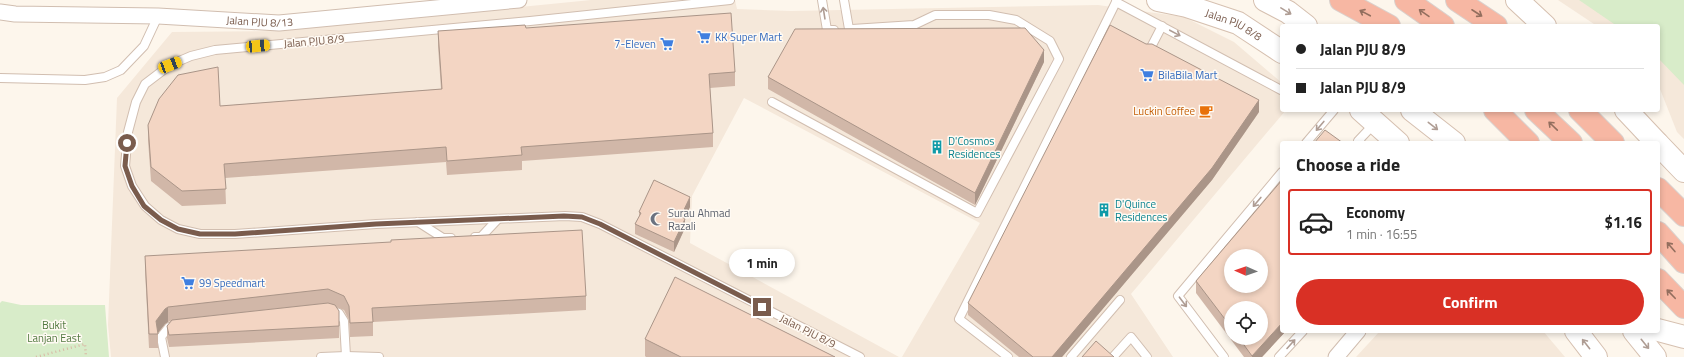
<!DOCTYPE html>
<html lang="en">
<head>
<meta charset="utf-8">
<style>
	:root { --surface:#fff; --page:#f2f2f2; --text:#222; --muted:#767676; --line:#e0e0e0; --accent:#d93025 }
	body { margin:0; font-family:"Titillium Web",sans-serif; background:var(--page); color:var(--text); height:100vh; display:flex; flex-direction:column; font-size:15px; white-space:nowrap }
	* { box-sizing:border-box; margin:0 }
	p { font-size:13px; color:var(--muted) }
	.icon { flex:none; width:22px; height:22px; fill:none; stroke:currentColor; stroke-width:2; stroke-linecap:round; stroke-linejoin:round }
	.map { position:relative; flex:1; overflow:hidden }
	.sheet { position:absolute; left:1280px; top:141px; width:380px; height:192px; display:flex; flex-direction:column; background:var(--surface); border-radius:4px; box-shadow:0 2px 6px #0003 }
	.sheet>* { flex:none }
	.top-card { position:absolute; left:1280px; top:24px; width:380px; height:88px; border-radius:4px; box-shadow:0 2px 6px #0003; display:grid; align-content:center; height:88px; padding:0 16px; background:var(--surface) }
	.needle { width:26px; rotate:272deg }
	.tools { position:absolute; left:1224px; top:249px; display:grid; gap:8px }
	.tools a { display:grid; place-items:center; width:44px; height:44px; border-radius:50%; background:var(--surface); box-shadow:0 2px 6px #0003; font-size:20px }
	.end { position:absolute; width:18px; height:18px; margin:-9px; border:5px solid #7a5c4d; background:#fff; box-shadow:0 0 0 2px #fff }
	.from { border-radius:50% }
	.bubble { position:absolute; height:28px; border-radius:14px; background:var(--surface); box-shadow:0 2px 6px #0003; font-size:13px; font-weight:700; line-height:28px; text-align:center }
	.car { position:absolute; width:12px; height:24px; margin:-12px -6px; border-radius:5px; box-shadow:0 0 3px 1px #0007; background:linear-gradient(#f5c518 24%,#345 0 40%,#f5c518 0 76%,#345 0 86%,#f5c518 0) }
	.top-card b { display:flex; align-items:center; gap:14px; height:38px; font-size:15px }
	.top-card b+b { border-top:1px solid var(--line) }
	.top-card i { width:10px; height:10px; background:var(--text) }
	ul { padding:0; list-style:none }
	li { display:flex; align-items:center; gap:12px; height:66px; margin:0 8px 6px; padding:0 8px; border:2px solid transparent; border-radius:4px }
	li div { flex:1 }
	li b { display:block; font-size:15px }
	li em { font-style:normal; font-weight:700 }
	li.on { border-color:var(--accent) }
	li>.icon { width:36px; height:36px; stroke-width:1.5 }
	h2 { padding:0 16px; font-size:18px; line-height:48px }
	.cta { display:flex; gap:8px; margin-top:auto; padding:8px 16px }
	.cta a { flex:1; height:46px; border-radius:24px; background:var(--accent); color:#fff; font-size:16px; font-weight:700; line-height:46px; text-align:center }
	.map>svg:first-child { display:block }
	.residential { fill:#f5e8da }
	.green { fill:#d8ecc9 }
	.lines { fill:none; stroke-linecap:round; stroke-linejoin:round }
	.lane-casing { stroke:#d1beb0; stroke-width:10 }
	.street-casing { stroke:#d1beb0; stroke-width:17 }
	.secondary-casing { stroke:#d6c0b0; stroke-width:24 }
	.highway-casing { stroke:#dad1cd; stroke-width:24 }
	.path { stroke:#d9b8a5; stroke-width:2.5; stroke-dasharray:1 3; stroke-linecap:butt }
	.lane { stroke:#fff; stroke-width:8 }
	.street { stroke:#fff; stroke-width:15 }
	.secondary { stroke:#fff; stroke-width:22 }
	.highway { stroke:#f7b7a3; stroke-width:22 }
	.wall { fill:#d1b7a8; fill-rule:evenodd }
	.shaded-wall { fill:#aa9588 }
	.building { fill:#f3d5c3; stroke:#aa9588; fill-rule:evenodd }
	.oneway { stroke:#af9d94 }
	.oneway2 { stroke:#936e5e }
	.route { stroke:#7a5c4d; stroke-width:5 }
	.labels { text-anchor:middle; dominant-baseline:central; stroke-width:3; stroke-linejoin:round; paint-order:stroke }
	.street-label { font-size:11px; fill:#7a5c4d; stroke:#fffaf3 }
	.shop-label { font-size:11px; fill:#366cbe; stroke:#fffaf3; text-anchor:start }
	.food-label { font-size:11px; fill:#c56008; stroke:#fffaf3; text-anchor:end }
	.culture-label { font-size:11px; fill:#0d838f; stroke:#fffaf3; text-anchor:start }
	.worship-label { font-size:11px; fill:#5b616d; stroke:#fffaf3; text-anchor:start }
	.park-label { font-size:11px; fill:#537a41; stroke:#fffaf3 }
</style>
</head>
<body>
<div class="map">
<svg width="1684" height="357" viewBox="0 0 1684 357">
	<rect width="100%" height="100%" fill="#fdf6ec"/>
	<g class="residential">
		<path d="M591 0H735L737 9 791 11 1098 5 1184 17 1234 42 1282 83V110H1286L1131 294 1173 357H902L980 223 744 98 692 196 690 243 899 357H111L108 325 117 98 172 32 278 31Z"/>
		<path d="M1558 0H1684V139L1677 132 1658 84V26H1597Z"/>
		<path d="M1380 331H1543L1565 357H1356Z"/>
	</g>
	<g class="green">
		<path d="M1579 0H1684V85L1658 58V26H1617Z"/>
		<path d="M2 301 21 305H105L109 357H0V303Z"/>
	</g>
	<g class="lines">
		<g class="lane-casing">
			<g id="lane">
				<path d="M730 0 530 21 215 50 191 56 170 65 145 84 136 102 128 132 125 166 132 186 145 206 161 220 178 229 200 234H235L376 224 565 216 582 217 600 224 860 357"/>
				<path d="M822 0 827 30H834"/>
				<path d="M844 0 849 29"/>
				<path d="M1116 2 1281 90 1282 89"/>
				<path d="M1146 50 1149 51 1162 26"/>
				<path d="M0 78 85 80 105 77 121 70 144 46 158 16"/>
				<path d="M772 102 977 213 1059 59 1050 41 1016 20 989 15H935L914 25 852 29"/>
				<path d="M1306 143 1334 110"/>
				<path d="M1361 143 1358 141 1375 123"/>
				<path d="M418 222 443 238H451"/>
				<path d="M475 237H481L498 219"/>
				<path d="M330 310 339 313 344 321 346 356"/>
				<path d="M165 357 161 337 169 327H176"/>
				<path d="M321 357 346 356 379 357"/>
				<path d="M1008 357 959 319 1117 0"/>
				<path d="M1071 357 1120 300"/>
				<path d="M1113 357 1131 337 1147 357"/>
				<path d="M1224 357 1178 296 1282 172"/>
				<path d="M1279 357 1303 331"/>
			</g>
		</g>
		<g class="street-casing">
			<g id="street">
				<path id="s1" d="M0 12 15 14 158 16 279 23 519 0"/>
				<path d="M1336 357 1358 331"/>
			</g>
		</g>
		<g class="secondary-casing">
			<g id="secondary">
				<path id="s2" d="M1158 0 1187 6 1238 23 1282 52"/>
				<path d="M1265 0 1288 12 1306 26"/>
				<path d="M1517 0 1545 26"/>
				<path d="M1361 110 1398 143"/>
				<path d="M1412 110 1454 143"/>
				<path d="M1626 110 1657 143"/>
				<path d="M1658 144 1684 171"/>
				<path d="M1658 330 1684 337"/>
				<path d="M1576 331 1596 357"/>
				<path d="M1634 331 1655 357"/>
			</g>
		</g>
		<g class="highway-casing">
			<g id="highway">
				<path d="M1341 0 1389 26"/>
				<path d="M1406 0 1443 26"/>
				<path d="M1457 0 1496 26"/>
				<path d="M1495 110 1528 143"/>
				<path d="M1536 110 1571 143"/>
				<path d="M1580 110 1613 143"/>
				<path d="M1658 189 1684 215"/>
				<path d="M1658 233 1684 262"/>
				<path d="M1658 280 1684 307"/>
			</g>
		</g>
		<path class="path" d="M36 357 85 344 86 357"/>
		<use href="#lane" class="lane"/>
		<use href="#street" class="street"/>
		<use href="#secondary" class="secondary"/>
		<use href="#highway" class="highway"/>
	</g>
	<g class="wall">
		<path d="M526 28 735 72V86L710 88 713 133V147L522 161V170L447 175 446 162 225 178 226 204 182 206 151 181 148 140V125L220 106 441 89 438 46V31Z"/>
		<path d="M1044 62 975 205 768 89V77Z"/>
		<path d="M1259 112 1212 180 1062 357H1019L968 315V303Z"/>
		<path d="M690 207 684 218 685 228 674 252 635 234V224L639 217V212Z"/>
		<path d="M145 256 586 296V310L373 322V336L350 337 349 320 344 310 336 307 339 326V338L169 347 167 338V326L171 321 168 322 165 324 158 333V348H149L145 270Z"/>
		<path d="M1196 281 1286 331 1262 357H1244L1196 293ZM1231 308 1261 338H1231Z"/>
		<path d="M645 339 835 357H646L645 356Z"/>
	</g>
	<g class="shaded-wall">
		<path d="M1044 50V62L975 205V193Z"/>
		<path d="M1259 100V112L1212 180 1062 357H1052Z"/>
		<path d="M690 197V207L681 226V216Z"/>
		<path d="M685 219V228L674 252V242Z"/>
		<path d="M168 307V322L165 324 157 334 156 321 165 309Z"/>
		<path d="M1282 323V331H1286L1262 357H1252V356Z"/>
	</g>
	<g class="building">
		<path d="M731 13 735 72 709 74 713 133 521 147 522 155 447 161 446 147 224 164 226 189 182 191 151 167 148 125 159 99 178 75 218 67 220 106 442 89 438 31 525 25 526 28Z"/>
		<path d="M1110 25 1146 44H1152L1259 100 1212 168 1052 357H1033L968 303Z"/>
		<path d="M1025 28 1044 50 975 193 768 77 795 29Z"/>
		<path d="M1325 130 1343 143H1314Z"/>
		<path d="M654 180 690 197 681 216 685 219 674 242 635 224 641 213 639 212Z"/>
		<path d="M1282 180V323L1252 356 1239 338H1261V308H1231V327L1196 281ZM1231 256H1261V286H1231Z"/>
		<path d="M582 230 586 296 372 308 373 322 350 323 349 306 344 296 328 289 168 307 165 309 156 321 158 334H149L145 256 391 242V240Z"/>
		<path d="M675 277 835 357H681L645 339Z"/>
		<path d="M328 303 335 305 339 311V326L169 335 167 326 172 320Z"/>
		<path d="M1096 341 1114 357H1082Z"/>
	</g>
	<defs><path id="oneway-shaft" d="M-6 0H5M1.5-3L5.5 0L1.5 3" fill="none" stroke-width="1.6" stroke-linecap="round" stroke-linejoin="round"/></defs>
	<g class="oneway">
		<use href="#oneway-shaft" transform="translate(1286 11) rotate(31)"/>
		<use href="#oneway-shaft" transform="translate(824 13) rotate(-99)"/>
		<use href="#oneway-shaft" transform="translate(1175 33) rotate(28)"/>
		<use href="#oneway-shaft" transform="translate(1320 126) rotate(130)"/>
		<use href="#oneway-shaft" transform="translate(1433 126) rotate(38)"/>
		<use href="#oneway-shaft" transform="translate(1257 202) rotate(130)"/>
		<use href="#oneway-shaft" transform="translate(1183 302) rotate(53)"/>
		<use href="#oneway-shaft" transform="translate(1291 344) rotate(-48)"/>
		<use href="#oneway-shaft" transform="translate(1586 344) rotate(-128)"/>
		<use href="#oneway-shaft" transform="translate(1645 344) rotate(51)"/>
	</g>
	<g class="oneway2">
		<use href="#oneway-shaft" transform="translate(1365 13) rotate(-152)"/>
		<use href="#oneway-shaft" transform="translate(1424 13) rotate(-145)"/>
		<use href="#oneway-shaft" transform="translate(1477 13) rotate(33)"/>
		<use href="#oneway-shaft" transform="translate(1553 126) rotate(-136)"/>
		<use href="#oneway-shaft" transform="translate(1671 247) rotate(-131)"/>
		<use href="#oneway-shaft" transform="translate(1671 294) rotate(-134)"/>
	</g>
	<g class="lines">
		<path class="route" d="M127 143 125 166 132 186 144 206 161 220 178 229 200 234H235L376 224 564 216 582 217 600 224 762 307"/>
	</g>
	<defs>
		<g id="supermarket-bare" transform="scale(1.08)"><path d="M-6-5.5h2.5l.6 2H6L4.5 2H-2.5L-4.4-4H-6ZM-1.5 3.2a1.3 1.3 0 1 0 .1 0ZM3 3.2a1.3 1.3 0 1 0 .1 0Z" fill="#3f7fe0" stroke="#fffaf3" stroke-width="2.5" paint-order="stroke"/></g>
		<g id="cafe-bare" transform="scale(1.08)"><path d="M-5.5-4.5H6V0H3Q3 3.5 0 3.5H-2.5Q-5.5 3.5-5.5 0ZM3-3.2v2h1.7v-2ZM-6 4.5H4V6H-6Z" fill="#e8710a" stroke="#fffaf3" stroke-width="2.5" paint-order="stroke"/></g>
		<g id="building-bare" transform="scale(1.08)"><path d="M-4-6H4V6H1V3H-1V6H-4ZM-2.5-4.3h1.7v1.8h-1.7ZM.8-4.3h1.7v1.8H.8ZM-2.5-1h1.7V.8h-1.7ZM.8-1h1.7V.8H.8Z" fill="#0f9aa8" stroke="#fffaf3" stroke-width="2.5" paint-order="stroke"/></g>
		<g id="mosque-bare" transform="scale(1.08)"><path d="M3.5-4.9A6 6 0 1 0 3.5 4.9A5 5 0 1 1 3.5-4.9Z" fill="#6b7280" stroke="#fffaf3" stroke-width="2.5" paint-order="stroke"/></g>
	</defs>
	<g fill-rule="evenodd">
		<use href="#supermarket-bare" x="704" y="37"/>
		<use href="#supermarket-bare" x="667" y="44"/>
		<use href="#supermarket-bare" x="1147" y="75"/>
		<use href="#cafe-bare" x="1206" y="111"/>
		<use href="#building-bare" x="937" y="147"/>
		<use href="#building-bare" x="1104" y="210"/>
		<use href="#mosque-bare" x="657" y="219"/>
		<use href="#supermarket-bare" x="188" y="283"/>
	</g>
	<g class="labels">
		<g class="street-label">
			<text stroke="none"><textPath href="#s1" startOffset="260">Jalan PJU 8/13</textPath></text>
			<text stroke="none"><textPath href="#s2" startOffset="80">Jalan PJU 8/8</textPath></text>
			<text transform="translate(314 41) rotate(-5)">Jalan PJU 8/9</text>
			<text transform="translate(808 331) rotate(27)">Jalan PJU 8/9</text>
		</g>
		<g class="shop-label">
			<text x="715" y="37">KK Super Mart</text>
			<text x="656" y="44" text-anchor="end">7-Eleven</text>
			<text x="1158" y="75">BilaBila Mart</text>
			<text x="199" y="283">99 Speedmart</text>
		</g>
		<g class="food-label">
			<text x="1195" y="111">Luckin Coffee</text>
		</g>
		<g class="culture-label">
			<text x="948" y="141">D'Cosmos<tspan x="948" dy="13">Residences</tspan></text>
			<text x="1115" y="204">D'Quince<tspan x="1115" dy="13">Residences</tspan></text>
		</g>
		<g class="worship-label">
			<text x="668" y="213">Surau Ahmad<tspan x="668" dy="13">Razali</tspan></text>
		</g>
		<g class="park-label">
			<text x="54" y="325">Bukit<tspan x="54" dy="13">Lanjan East</tspan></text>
		</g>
	</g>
</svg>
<div class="tools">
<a><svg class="needle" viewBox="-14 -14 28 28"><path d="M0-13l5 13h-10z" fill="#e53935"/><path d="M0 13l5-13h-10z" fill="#767676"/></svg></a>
<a><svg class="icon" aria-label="locate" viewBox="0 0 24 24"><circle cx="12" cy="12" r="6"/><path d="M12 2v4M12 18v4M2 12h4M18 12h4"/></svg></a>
</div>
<i class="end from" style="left:127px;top:143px"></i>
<i class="end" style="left:762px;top:307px"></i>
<div class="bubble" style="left:729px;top:249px;width:66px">1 min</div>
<i class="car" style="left:258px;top:46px;rotate:85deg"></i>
<i class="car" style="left:170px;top:65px;rotate:69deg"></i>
<div class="top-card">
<b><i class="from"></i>Jalan PJU 8/9</b>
<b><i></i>Jalan PJU 8/9</b>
</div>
<section class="sheet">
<h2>Choose a ride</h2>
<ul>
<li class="on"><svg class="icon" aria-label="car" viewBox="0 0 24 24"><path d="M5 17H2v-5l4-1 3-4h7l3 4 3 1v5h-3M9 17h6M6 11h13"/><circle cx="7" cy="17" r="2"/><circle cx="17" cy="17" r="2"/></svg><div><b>Economy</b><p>1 min · 16:55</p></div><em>$1.16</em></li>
</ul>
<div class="cta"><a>Confirm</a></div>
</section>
</div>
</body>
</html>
